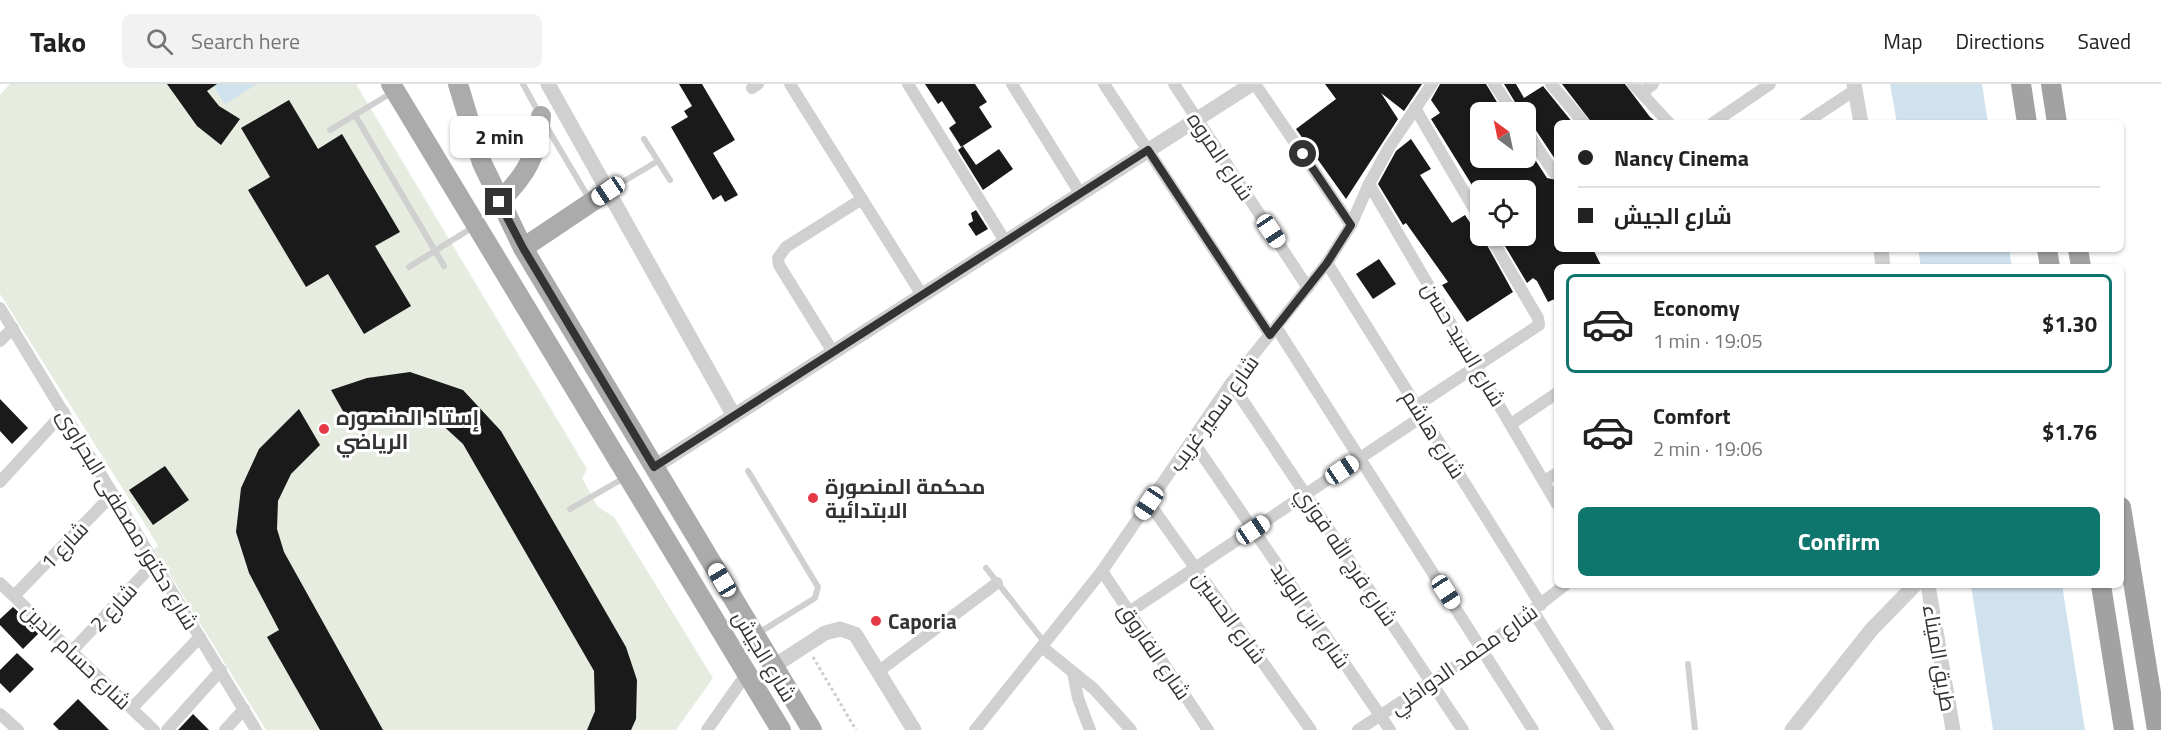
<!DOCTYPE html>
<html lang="en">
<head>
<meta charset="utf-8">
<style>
	:root { --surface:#fff; --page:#f2f2f2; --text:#222; --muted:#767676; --line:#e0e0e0; --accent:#0f766e }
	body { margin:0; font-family:"Titillium Web",Cairo,sans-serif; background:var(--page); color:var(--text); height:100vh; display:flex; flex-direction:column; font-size:22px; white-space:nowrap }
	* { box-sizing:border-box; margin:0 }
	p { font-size:20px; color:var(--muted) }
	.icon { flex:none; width:33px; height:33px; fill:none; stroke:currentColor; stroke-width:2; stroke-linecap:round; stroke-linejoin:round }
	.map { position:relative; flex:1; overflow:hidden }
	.drawer { position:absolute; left:1554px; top:180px; width:570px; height:324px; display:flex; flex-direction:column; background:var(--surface); border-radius:9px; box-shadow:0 2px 4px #0004 }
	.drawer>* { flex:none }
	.hud { position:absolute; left:1554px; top:36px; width:570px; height:132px; border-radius:9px; box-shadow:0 2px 4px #0004; display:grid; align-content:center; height:132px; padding:0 24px; background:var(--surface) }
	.needle { width:39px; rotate:327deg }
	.buttons { position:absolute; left:1470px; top:18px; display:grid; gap:12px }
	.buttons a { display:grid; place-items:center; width:66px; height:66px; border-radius:9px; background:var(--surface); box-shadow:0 2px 4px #0004; font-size:30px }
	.end { position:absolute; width:27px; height:27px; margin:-14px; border:8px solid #333; background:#fff; box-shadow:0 0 0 3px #fff }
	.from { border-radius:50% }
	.bubble { position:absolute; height:42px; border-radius:9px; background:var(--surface); box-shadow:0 2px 4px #0004; font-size:20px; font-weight:700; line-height:42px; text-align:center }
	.car { position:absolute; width:18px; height:36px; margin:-18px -9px; border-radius:8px; box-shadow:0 0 4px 2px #0007; background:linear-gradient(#fff 24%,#345 0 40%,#fff 0 76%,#345 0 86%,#fff 0) }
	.hud b { display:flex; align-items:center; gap:21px; height:57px; font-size:22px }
	.hud b+b { border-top:2px solid var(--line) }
	.hud i { width:15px; height:15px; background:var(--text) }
	ul { padding:10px 0 0; list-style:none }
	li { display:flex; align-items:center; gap:18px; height:99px; margin:0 12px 9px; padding:0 12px; border:3px solid transparent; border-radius:9px }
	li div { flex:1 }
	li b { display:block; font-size:22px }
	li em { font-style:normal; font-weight:700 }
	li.active { border-color:var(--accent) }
	li>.icon { width:54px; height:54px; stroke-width:1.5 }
	.button { display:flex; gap:12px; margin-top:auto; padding:12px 24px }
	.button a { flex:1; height:69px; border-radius:9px; background:var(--accent); color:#fff; font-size:24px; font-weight:700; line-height:69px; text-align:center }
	header { display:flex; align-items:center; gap:36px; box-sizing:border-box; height:84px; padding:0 30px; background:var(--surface); border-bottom:2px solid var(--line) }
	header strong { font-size:28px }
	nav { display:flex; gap:33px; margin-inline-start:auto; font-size:21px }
	.search { width:420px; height:54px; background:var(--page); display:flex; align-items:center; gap:15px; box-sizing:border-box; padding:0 21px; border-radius:9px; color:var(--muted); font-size:22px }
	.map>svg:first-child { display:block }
	.green { fill:#e6ecdf }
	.water { fill:#cfe2ee }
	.building { fill:#1a1a1a }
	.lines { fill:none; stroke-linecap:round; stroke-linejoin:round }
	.path { stroke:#cdcdcd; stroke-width:3; stroke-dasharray:3 3; stroke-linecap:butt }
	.service { stroke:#d0d0d0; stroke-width:6 }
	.minor { stroke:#d0d0d0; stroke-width:12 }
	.tertiary { stroke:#d0d0d0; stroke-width:15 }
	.primary { stroke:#ababab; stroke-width:20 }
	.trunk { stroke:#a2a2a2; stroke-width:20 }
	.route { stroke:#333; stroke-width:8 }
	.poi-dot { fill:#e63946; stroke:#fff; stroke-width:2 }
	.labels { text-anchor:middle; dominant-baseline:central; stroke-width:6; stroke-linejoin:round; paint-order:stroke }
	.street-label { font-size:21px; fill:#333; stroke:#fff }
	.poi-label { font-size:21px; font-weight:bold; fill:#333; stroke:#fff; text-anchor:start }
</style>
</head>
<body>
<header>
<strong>Tako</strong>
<div class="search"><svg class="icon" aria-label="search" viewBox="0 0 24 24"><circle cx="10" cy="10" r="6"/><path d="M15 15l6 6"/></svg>Search here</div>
<nav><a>Map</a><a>Directions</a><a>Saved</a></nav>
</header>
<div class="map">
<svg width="2161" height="646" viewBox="0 0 2161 646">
	<rect width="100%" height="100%" fill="#fff"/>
	<path class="green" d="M10 0H356L587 385 582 394 598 423 614 433 713 594 676 646H266L154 465 158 462 140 432 0 210V11Z"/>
	<g class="water">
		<path d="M212 0H257L225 20Z"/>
		<path d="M1890 0H1982L1988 39H1897Z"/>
		<path d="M1918 165H2009L2012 183H1921Z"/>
		<path d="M1971 501H2062L2085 646H1993Z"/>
	</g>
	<g class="building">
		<path d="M167 0H217L207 7 219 22 240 35 221 61 197 42Z"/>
		<path d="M679 0H702L735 56 713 69 738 111 725 118 721 111 713 116 671 43 688 33 684 27 692 22Z"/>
		<path d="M925 0H975L987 18 979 23 992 43 961 63 949 44 956 39 942 17 938 20Z"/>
		<path d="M1325 0H1422L1404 27 1381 9 1398 35 1346 115 1296 45 1336 15Z"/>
		<path d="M1440 0H1486L1503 28H1480V74H1534L1547 94 1557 96V165H1593L1602 183H1557V214L1548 218 1537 197 1533 194 1527 199 1499 152H1526V106H1475L1431 35 1440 29 1431 16Z"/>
		<path d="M1504 0H1516L1524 14 1543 2 1573 39H1557V78L1533 42 1526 38V28H1521Z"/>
		<path d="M1562 0H1625L1650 33 1658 39H1592Z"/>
		<path d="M289 16 318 65 342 50 400 148 375 162 411 222 364 250 328 190 306 203 248 106 270 93 241 44Z"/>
		<path d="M1411 55 1431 85 1420 91 1452 139 1465 131 1479 152H1482L1513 208 1467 238 1442 201 1448 198 1406 139 1403 141 1378 100 1396 67Z"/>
		<path d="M963 62 976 81 999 65 1013 85 983 106 958 66Z"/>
		<path d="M976 126 988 145 976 152 968 140 973 137 971 129Z"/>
		<path d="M1379 175 1396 200 1373 215 1356 190Z"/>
		<path d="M410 288 463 306 501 347 626 563 637 596 636 635 631 646H587L595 627 594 587 463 360 439 338 411 329 380 330 352 343 331 306 367 294Z"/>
		<path d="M0 315 28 344 12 360 0 347Z"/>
		<path d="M299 325 320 361 291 390 278 417 277 445 284 468 383 646H320L267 553 279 546 249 489 236 448 241 404 259 365Z"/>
		<path d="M165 382 189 416 153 441 129 406Z"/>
		<path d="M13 523 40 548 23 565 0 541V535Z"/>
		<path d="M17 569 34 585 10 609 0 599V586Z"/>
		<path d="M78 615 109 646H59L53 640Z"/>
		<path d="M193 630 209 646H178Z"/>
	</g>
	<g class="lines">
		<path class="path" d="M813 573 856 646"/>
		<g class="service">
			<path d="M523 0 540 31"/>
			<path d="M355 31 444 182"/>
			<path d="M545 40 590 116"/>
			<path d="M330 46 393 8"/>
			<path d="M644 55 670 96"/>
			<path d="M609 106 658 77"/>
			<path d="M409 183 475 142"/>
			<path d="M748 387 818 503 815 514 757 550"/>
			<path d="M570 425 624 394"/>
			<path d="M986 484 1045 559"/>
			<path d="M1688 580 1695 646"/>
		</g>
		<g class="minor">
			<path d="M790 0 922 211"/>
			<path d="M908 0 1005 157"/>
			<path d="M1012 0 1080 109"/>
			<path d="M1104 0 1270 251"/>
			<path d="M1174 0 1308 204"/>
			<path d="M1255 0 1351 141"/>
			<path d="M1494 0 1513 28"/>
			<path d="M1551 0 1584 39"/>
			<path d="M1633 0 1669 39"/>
			<path d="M752 4 758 0"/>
			<path d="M1642 9 1653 0"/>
			<path d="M1415 24 1480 135"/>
			<path d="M1713 39 1770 0"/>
			<path d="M1805 39 1855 6"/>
			<path d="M1526 46 1554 89"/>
			<path d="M1369 100 1557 420"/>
			<path d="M1327 179 1541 521"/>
			<path d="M0 224 256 646"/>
			<path d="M1276 243 1533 646"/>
			<path d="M0 257 13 244"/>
			<path d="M833 268 779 181 778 174 786 163 862 115"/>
			<path d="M1231 299 1463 646"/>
			<path d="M1416 322 1539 241 1538 234 1490 152"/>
			<path d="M1511 340 1557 309"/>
			<path d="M1192 356 1390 646"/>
			<path d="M1544 397 1557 389"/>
			<path d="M0 398 64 328"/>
			<path d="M1149 419 1311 646"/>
			<path d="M1102 487 1208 646"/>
			<path d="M0 499 154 646"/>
			<path d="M14 512 113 410"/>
			<path d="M1533 527 1608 646"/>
			<path d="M1129 528 1423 332"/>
			<path d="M1042 563 1094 605 1131 646"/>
			<path d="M72 567 155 478"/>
			<path d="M879 587 997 499"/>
			<path d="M1073 588 1078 614 1090 646"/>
			<path d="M132 624 200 553"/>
			<path d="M0 630 18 646"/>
			<path d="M167 646 221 586"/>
			<path d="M225 646 244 625"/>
			<path d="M707 646 747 589"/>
			<path d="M975 646 1102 487 1231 299 1327 179 1351 141 1369 100 1390 62 1432 0"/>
			<path d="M1358 646 1482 565 1565 501"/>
		</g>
		<g class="tertiary">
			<path d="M548 0 734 332"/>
			<path d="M1854 0 1861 39"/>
			<path d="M1881 165 1883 183"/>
			<path d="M654 383 1252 0"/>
			<path d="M1928 501 1953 646"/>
			<path d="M774 582 825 549 840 545 855 550 914 646"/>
			<path d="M1792 646 1872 545 1915 501"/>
		</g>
		<g class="primary">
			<path d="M391 0 781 646"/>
			<path d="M458 0 482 79 523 164 812 646"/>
			<path d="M499 118C526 91 538 71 541 32"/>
			<path d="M523 164 608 107"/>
		</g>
		<g class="trunk">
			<path d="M2021 0 2027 39"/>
			<path d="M2051 0 2057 39"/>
			<path d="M2047 165 2050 183"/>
			<path d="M2078 165 2081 183"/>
			<path d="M2121 423 2157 646"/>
			<path d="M2101 501 2124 646"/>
		</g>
	</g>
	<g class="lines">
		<path class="route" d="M499 118 523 164 654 383 1148 66 1270 251 1327 179 1351 141 1303 70"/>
	</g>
	<g class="poi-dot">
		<circle cx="324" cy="345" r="6"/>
		<circle cx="813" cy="414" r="6"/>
		<circle cx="876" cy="537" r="6"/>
	</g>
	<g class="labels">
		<g class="street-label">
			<text transform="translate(1221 72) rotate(56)">شارع المروه</text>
			<text transform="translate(1464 260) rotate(59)">شارع السيد حسن</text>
			<text transform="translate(1213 329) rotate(-54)">شارع سمير غريب</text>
			<text transform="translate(1434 350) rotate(58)">شارع هاشم</text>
			<text transform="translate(128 435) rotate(59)">شارع دكتور مصطفى البحراوى</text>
			<text transform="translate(64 461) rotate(-46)">شارع 1</text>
			<text transform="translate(1347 472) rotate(56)">شارع فرج الله فوزي</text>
			<text transform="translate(113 523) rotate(-47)">شارع 2</text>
			<text transform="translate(1311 531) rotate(56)">شارع ابن الوليد</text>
			<text transform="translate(1230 533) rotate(54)">شارع الحسين</text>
			<text transform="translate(1155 567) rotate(56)">شارع الفاروق</text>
			<text transform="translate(77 572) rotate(44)">شارع حسام الدين</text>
			<text transform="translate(765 572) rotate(59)">شارع الجيش</text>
			<text transform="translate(1940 574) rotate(80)">طريق الميناء</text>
			<text transform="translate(1463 575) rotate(-35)">شارع محمد الدواخلي</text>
		</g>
		<g class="poi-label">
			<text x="336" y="333">إستاد المنصوره<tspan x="336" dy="24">الرياضي</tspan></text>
			<text x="825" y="402">محكمة المنصورة<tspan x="825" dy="24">الابتدائية</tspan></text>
			<text x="888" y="537">Caporia</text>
		</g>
	</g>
</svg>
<div class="buttons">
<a><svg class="needle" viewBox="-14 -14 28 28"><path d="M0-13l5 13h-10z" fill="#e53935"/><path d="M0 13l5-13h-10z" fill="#767676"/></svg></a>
<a><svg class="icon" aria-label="locate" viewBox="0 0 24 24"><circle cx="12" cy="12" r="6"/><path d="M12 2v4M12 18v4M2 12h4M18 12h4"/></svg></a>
</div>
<i class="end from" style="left:1303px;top:70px"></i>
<i class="end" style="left:499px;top:118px"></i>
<div class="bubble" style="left:450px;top:32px;width:99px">2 min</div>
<i class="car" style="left:608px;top:107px;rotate:236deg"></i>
<i class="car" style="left:1271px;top:147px;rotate:146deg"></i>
<i class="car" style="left:1342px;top:386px;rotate:56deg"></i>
<i class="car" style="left:1149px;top:419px;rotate:214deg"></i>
<i class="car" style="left:1253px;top:446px;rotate:56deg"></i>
<i class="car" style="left:722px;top:496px;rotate:329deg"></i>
<i class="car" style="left:1446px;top:508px;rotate:147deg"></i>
<div class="hud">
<b><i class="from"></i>Nancy Cinema</b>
<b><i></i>شارع الجيش</b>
</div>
<section class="drawer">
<ul>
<li class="active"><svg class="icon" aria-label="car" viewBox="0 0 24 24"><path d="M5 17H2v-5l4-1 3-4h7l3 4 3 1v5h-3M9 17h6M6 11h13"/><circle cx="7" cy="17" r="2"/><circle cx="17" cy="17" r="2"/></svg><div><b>Economy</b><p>1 min · 19:05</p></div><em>$1.30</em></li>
<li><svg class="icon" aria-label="car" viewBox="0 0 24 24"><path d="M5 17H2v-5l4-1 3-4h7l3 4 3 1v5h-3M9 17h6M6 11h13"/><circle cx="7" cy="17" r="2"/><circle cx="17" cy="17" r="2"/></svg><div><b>Comfort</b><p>2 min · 19:06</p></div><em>$1.76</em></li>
</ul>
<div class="button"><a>Confirm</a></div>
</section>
</div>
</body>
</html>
